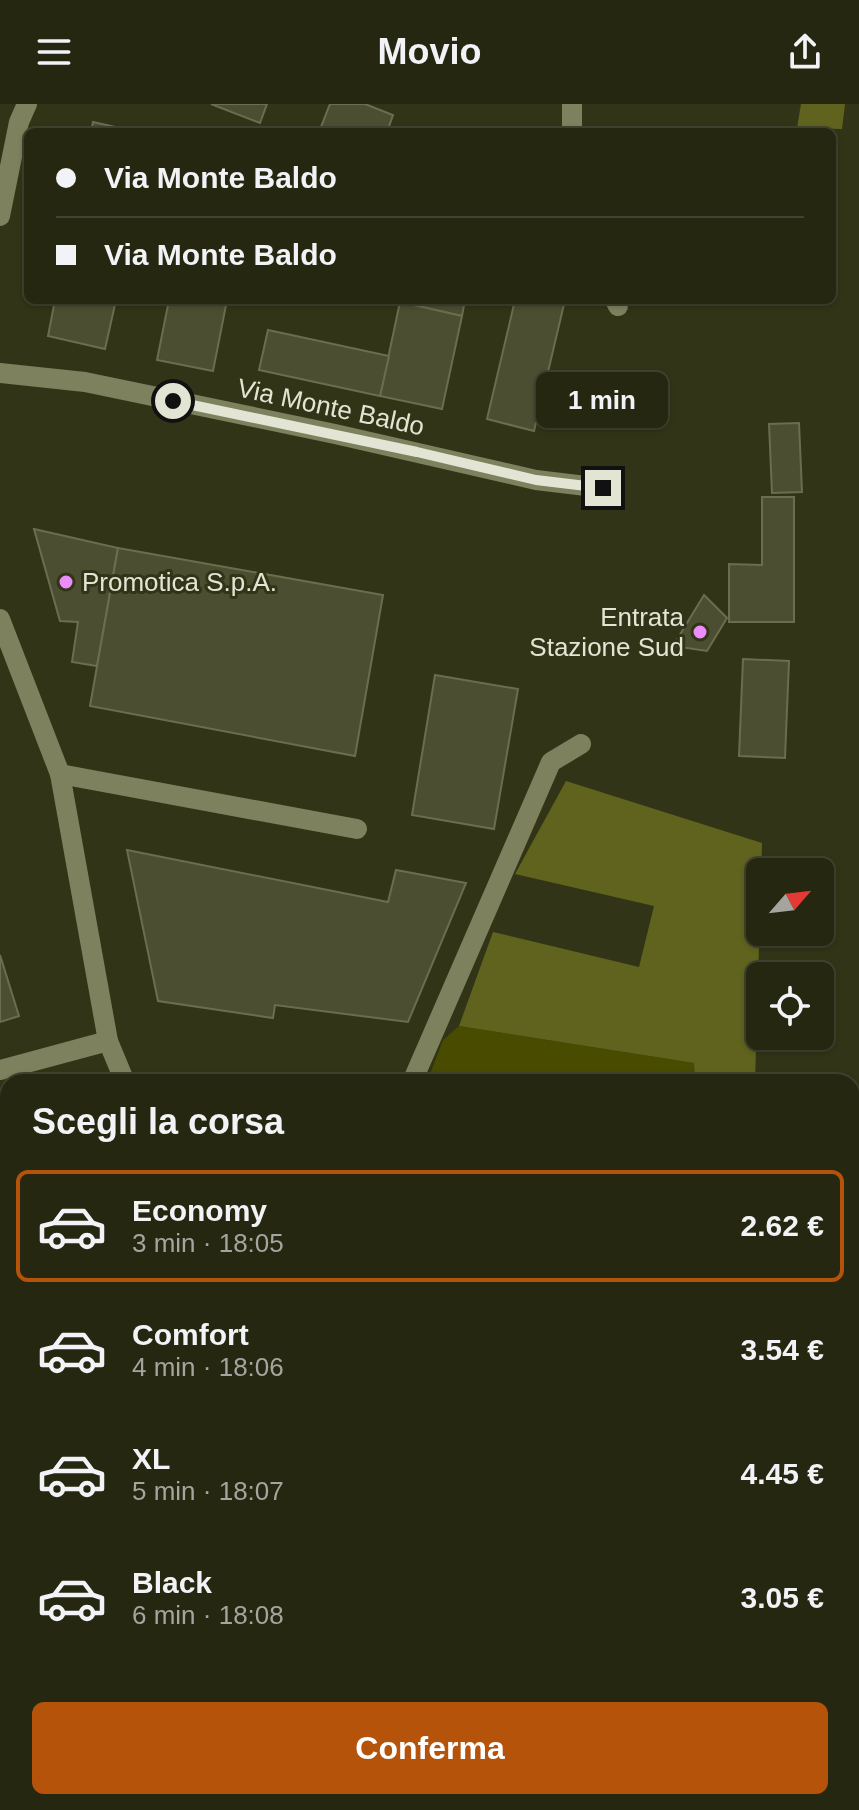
<!DOCTYPE html>
<html lang="it">
<head>
<meta charset="utf-8">
<style>
	:root { --surface:#262711; --page:#32331f; --text:#f1f3f6; --muted:#a4a59f; --line:#424431; --accent:#b45309 }
	body { margin:0; font-family:Helvetica,sans-serif; background:var(--page); color:var(--text); height:100vh; display:flex; flex-direction:column; font-size:30px; white-space:nowrap }
	* { box-sizing:border-box; margin:0 }
	p { font-size:26px; color:var(--muted) }
	.icon { flex:none; width:44px; height:44px; fill:none; stroke:currentColor; stroke-width:2; stroke-linecap:round; stroke-linejoin:round }
	.map { position:relative; flex:1; overflow:hidden }
	.panel { position:absolute; left:0px; top:970px; width:860px; height:736px; display:flex; flex-direction:column; background:var(--surface); border-radius:24px 24px 0 0; box-shadow:0 2px 6px #0004,0 0 0 2px var(--line) }
	.panel>* { flex:none }
	.top-card { position:absolute; left:24px; top:24px; width:812px; height:176px; border-radius:12px; box-shadow:0 2px 6px #0004,0 0 0 2px var(--line); display:grid; align-content:center; height:176px; padding:0 32px; background:var(--surface) }
	.needle { width:52px; rotate:62deg }
	.fabs { position:absolute; left:746px; top:754px; display:grid; gap:16px }
	.fabs a { display:grid; place-items:center; width:88px; height:88px; border-radius:12px; background:var(--surface); box-shadow:0 2px 6px #0004,0 0 0 2px var(--line); font-size:40px }
	.end { position:absolute; width:36px; height:36px; margin:-18px; border:10px solid #e3e5d4; background:#111; box-shadow:0 0 0 4px #111 }
	.from { border-radius:50% }
	.bubble { position:absolute; height:56px; border-radius:12px; background:var(--surface); box-shadow:0 2px 6px #0004,0 0 0 2px var(--line); font-size:26px; font-weight:800; line-height:56px; text-align:center }
	.top-card b { display:flex; align-items:center; gap:28px; height:76px; font-size:30px }
	.top-card b+b { border-top:2px solid var(--line) }
	.top-card i { width:20px; height:20px; background:var(--text) }
	ul { padding:0; list-style:none }
	li { display:flex; align-items:center; gap:24px; height:112px; margin:0 16px 12px; padding:0 16px; border:4px solid transparent; border-radius:12px }
	li div { flex:1 }
	li b { display:block; font-size:30px }
	li em { font-style:normal; font-weight:800 }
	li.selected { border-color:var(--accent) }
	li>.icon { width:72px; height:72px; stroke-width:1.5 }
	h2 { padding:0 32px; font-size:36px; line-height:96px }
	.action { display:flex; gap:16px; margin-top:auto; padding:16px 32px }
	.action a { flex:1; height:92px; border-radius:12px; background:var(--accent); color:#fff; font-size:32px; font-weight:800; line-height:92px; text-align:center }
	header { display:flex; justify-content:space-between; align-items:center; height:104px; padding:0 32px; background:var(--surface); font-size:36px; font-weight:800 }
	.map>svg:first-child { display:block }
	.green { fill:#494b01 }
	.forest { fill:#60631d }
	.building { fill:#4c4e31; stroke:#6b6d4f; stroke-width:2 }
	.lines { fill:none; stroke-linecap:round; stroke-linejoin:round }
	.minor { stroke:#7e815d; stroke-width:20 }
	.rail-casing { stroke:#84866f; stroke-width:9 }
	.rail { stroke:#323417; stroke-width:6; stroke-dasharray:18; stroke-linecap:butt }
	.route { stroke:#e3e5d4; stroke-width:10 }
	.poi-dot { fill:#ec8cfb; stroke:#323417; stroke-width:3 }
	.labels { text-anchor:middle; dominant-baseline:central; stroke-width:6; stroke-linejoin:round; paint-order:stroke }
	.street-label { font-size:26px; fill:#e3e5d4; stroke:#323417 }
	.poi-label { font-size:26px; fill:#e3e5d4; stroke:#323417; text-anchor:start }
</style>
</head>
<body>
<header><svg class="icon" aria-label="menu" viewBox="0 0 24 24"><path d="M4 6h16M4 12h16M4 18h16"/></svg>Movio<svg class="icon" aria-label="share" viewBox="0 0 24 24"><path d="M12 15V3M7 8l5-5 5 5M5 13v7h14v-7"/></svg></header>
<div class="map">
<svg width="859" height="1706" viewBox="0 0 859 1706">
	<rect width="100%" height="100%" fill="#323417"/>
	<path class="green" d="M459 922 694 959 695 978H427L443 936Z"/>
	<g class="forest">
		<path d="M801 0H845L842 25 797 24Z"/>
		<path d="M566 677 762 739 755 978H695L694 959 459 922 493 828 639 863 654 802 515 770Z"/>
		<path d="M742 1698H794L795 1706H742Z"/>
	</g>
	<g class="building">
		<path d="M211 0H267L260 19Z"/>
		<path d="M330 0H365L393 11 387 28H319Z"/>
		<path d="M93 18 138 28H91Z"/>
		<path d="M55 196H116L105 245 48 232Z"/>
		<path d="M169 196H227L213 267 157 256Z"/>
		<path d="M419 196H465L462 212 418 202Z"/>
		<path d="M515 196H565L534 327 487 315Z"/>
		<path d="M400 198 462 212 442 305 380 292Z"/>
		<path d="M268 226 389 252 380 292 259 266Z"/>
		<path d="M799 319 802 388 772 389 769 320Z"/>
		<path d="M762 393H794V518H729V460L762 461Z"/>
		<path d="M34 425 118 444 97 562 72 558 78 518 60 517Z"/>
		<path d="M118 444 383 491 355 652 90 602Z"/>
		<path d="M704 491 727 514 707 547 673 542Z"/>
		<path d="M743 555 789 557 785 654 739 652Z"/>
		<path d="M435 571 518 585 494 725 412 711Z"/>
		<path d="M127 746 388 798 396 766 466 779 408 918 275 901 273 914 158 897Z"/>
		<path d="M0 851 19 912 0 918Z"/>
		<path d="M478 1698H598L597 1706H478Z"/>
	</g>
	<g class="lines">
		<g class="minor">
			<path d="M572 0V28"/>
			<path d="M0 112 19 18 27 0"/>
			<path d="M615 196 618 202"/>
			<path d="M0 269 85 278 335 330 536 376 603 384"/>
			<path d="M0 515 60 670 108 937 125 978"/>
			<path d="M60 670 357 725"/>
			<path d="M0 966 108 937"/>
			<path d="M412 978 551 658 581 640"/>
			<path d="M150 1698V1706"/>
			<path d="M420 1706 421 1698"/>
		</g>
		<g class="rail-casing">
			<g id="rail">
				<path d="M852 1617 859 1510"/>
				<path d="M847 1706 848 1698"/>
			</g>
		</g>
		<use href="#rail" class="rail"/>
	</g>
	<g class="lines">
		<path class="route" d="M173 297 417 348 536 376 603 384"/>
	</g>
	<g class="poi-dot">
		<circle cx="66" cy="478" r="8"/>
		<circle cx="700" cy="528" r="8"/>
	</g>
	<g class="labels">
		<g class="street-label">
			<text transform="translate(331 303) rotate(12)">Via Monte Baldo</text>
		</g>
		<g class="poi-label">
			<text x="82" y="478">Promotica S.p.A.</text>
			<text x="684" y="513" text-anchor="end">Entrata<tspan x="684" dy="30">Stazione Sud</tspan></text>
		</g>
	</g>
</svg>
<div class="fabs">
<a><svg class="needle" viewBox="-14 -14 28 28"><path d="M0-13l5 13h-10z" fill="#e53935"/><path d="M0 13l5-13h-10z" fill="#a4a59f"/></svg></a>
<a><svg class="icon" aria-label="locate" viewBox="0 0 24 24"><circle cx="12" cy="12" r="6"/><path d="M12 2v4M12 18v4M2 12h4M18 12h4"/></svg></a>
</div>
<i class="end from" style="left:173px;top:297px"></i>
<i class="end" style="left:603px;top:384px"></i>
<div class="bubble" style="left:536px;top:268px;width:132px">1 min</div>
<div class="top-card">
<b><i class="from"></i>Via Monte Baldo</b>
<b><i></i>Via Monte Baldo</b>
</div>
<section class="panel">
<h2>Scegli la corsa</h2>
<ul>
<li class="selected"><svg class="icon" aria-label="car" viewBox="0 0 24 24"><path d="M5 17H2v-5l4-1 3-4h7l3 4 3 1v5h-3M9 17h6M6 11h13"/><circle cx="7" cy="17" r="2"/><circle cx="17" cy="17" r="2"/></svg><div><b>Economy</b><p>3 min · 18:05</p></div><em>2.62 €</em></li>
<li><svg class="icon" aria-label="car" viewBox="0 0 24 24"><path d="M5 17H2v-5l4-1 3-4h7l3 4 3 1v5h-3M9 17h6M6 11h13"/><circle cx="7" cy="17" r="2"/><circle cx="17" cy="17" r="2"/></svg><div><b>Comfort</b><p>4 min · 18:06</p></div><em>3.54 €</em></li>
<li><svg class="icon" aria-label="car" viewBox="0 0 24 24"><path d="M5 17H2v-5l4-1 3-4h7l3 4 3 1v5h-3M9 17h6M6 11h13"/><circle cx="7" cy="17" r="2"/><circle cx="17" cy="17" r="2"/></svg><div><b>XL</b><p>5 min · 18:07</p></div><em>4.45 €</em></li>
<li><svg class="icon" aria-label="car" viewBox="0 0 24 24"><path d="M5 17H2v-5l4-1 3-4h7l3 4 3 1v5h-3M9 17h6M6 11h13"/><circle cx="7" cy="17" r="2"/><circle cx="17" cy="17" r="2"/></svg><div><b>Black</b><p>6 min · 18:08</p></div><em>3.05 €</em></li>
</ul>
<div class="action"><a>Conferma</a></div>
</section>
</div>
</body>
</html>
